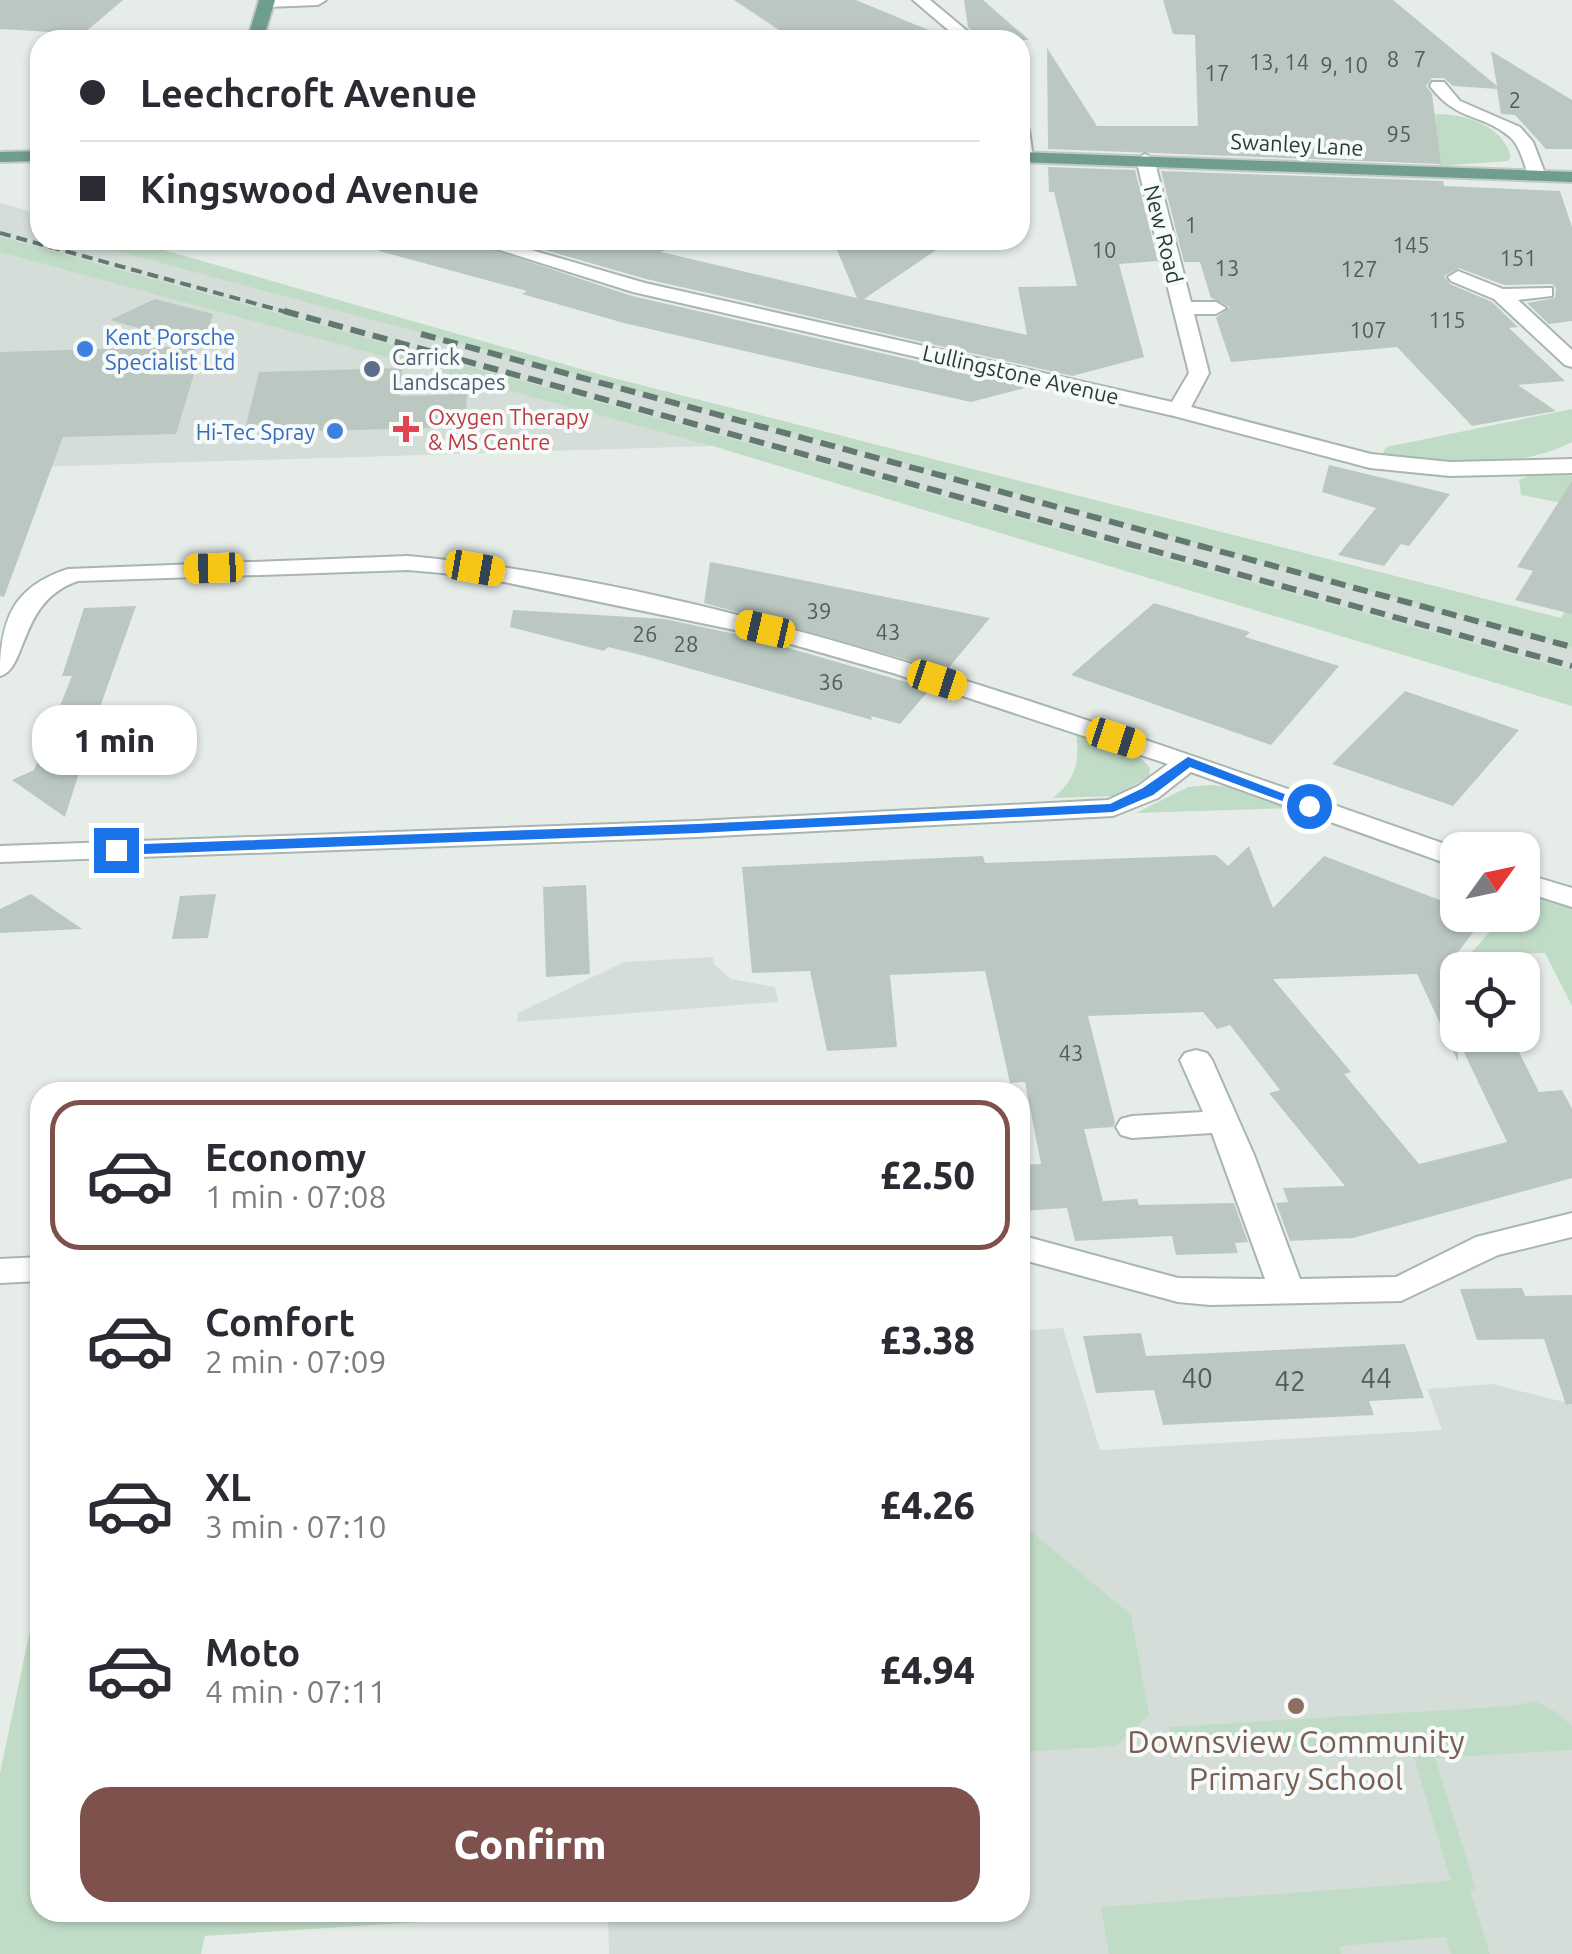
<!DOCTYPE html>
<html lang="en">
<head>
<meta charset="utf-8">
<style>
	:root { --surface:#fff; --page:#f2f2f3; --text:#2b2b33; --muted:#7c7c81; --line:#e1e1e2; --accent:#7f514d }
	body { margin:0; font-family:Ubuntu,sans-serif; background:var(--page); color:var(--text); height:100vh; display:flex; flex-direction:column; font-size:38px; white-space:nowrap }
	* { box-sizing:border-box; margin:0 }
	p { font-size:32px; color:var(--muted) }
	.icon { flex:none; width:55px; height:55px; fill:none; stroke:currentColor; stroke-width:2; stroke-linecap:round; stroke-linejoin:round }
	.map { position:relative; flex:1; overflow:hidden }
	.sheet { position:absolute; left:30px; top:1082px; width:1000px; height:840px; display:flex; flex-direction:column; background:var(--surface); border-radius:30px; box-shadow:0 2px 8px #0004 }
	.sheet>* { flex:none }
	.top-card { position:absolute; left:30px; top:30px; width:1000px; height:220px; border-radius:30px; box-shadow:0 2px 8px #0004; display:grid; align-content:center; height:220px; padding:0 50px; background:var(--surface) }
	.needle { width:65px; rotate:57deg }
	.tools { position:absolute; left:1440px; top:832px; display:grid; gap:20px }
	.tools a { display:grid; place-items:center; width:100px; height:100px; border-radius:20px; background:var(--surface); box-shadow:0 2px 8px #0004; font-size:50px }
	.end { position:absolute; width:45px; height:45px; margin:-22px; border:12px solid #1a73e8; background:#fff; box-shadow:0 0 0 5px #fff }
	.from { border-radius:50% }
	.bubble { position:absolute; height:70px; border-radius:30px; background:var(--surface); box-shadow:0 2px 8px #0004; font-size:32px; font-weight:800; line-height:70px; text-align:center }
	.car { position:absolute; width:30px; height:60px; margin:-30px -15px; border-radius:12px; box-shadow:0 0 8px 2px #0007; background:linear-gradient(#f5c518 24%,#345 0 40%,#f5c518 0 76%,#345 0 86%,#f5c518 0) }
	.top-card b { display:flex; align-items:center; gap:35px; height:95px; font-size:38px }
	.top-card b+b { border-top:2px solid var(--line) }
	.top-card i { width:25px; height:25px; background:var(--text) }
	ul { padding:18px 0 0; list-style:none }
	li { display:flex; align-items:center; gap:30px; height:150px; margin:0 20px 15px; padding:0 30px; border:5px solid transparent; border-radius:30px }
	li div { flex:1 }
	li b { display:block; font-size:38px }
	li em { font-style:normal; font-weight:800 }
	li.active { border-color:var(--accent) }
	li>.icon { width:90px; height:90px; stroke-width:1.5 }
	.button { display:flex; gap:20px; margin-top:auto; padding:20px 50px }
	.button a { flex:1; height:115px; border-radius:30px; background:var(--accent); color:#fff; font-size:40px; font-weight:800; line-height:115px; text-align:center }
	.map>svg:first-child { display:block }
	.built { fill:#d4ddd8 }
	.green { fill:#c1dcc6 }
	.building { fill:#bbc8c2; fill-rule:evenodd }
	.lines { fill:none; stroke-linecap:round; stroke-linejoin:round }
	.minor-casing { stroke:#a9b5b0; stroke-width:4 }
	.major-casing { stroke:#c2c9c7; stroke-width:4 }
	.minor { fill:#fff; fill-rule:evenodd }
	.major { fill:#6f9e8e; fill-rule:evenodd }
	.rail-far1 { stroke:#617971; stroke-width:4; stroke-dasharray:11 6; stroke-linecap:butt }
	.rail { stroke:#617971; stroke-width:6; stroke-dasharray:15 8; stroke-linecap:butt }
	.route { fill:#1a73e8 }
	.shop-dot { fill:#3f7fe0; stroke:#f6faf8; stroke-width:4 }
	.service-dot { fill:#5c6f8a; stroke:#f6faf8; stroke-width:4 }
	.health-dot { fill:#e0444e; stroke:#f6faf8; stroke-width:4 }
	.education-dot { fill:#8d6e63; stroke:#f6faf8; stroke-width:4 }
	.labels { text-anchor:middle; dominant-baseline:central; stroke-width:8; stroke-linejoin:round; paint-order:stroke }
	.number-label { font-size:22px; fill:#4b6059 }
	.far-street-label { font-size:22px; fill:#263e36; stroke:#f6faf8 }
	.far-shop-label { font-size:22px; fill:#366cbe; stroke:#f6faf8; text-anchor:start }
	.far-service-label { font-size:22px; fill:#4e5e75; stroke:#f6faf8; text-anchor:start }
	.far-health-label { font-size:22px; fill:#be3a42; stroke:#f6faf8; text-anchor:start }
	.near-number-label { font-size:28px; fill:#4b6059 }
	.near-education-label { font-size:32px; fill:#785e54; stroke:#f6faf8 }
</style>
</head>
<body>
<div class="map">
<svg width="1572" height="1954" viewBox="0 0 1572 1954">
	<rect width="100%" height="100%" fill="#e6ede9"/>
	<g class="built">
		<path d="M0 203 40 214V240H128L605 376 1572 621V706L713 446 0 468Z"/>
		<path d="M713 957 714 964 731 979 775 987 778 1002 517 1022 518 1013 624 962Z"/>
		<path d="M1063 1328 1100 1450 1442 1430 1427 1389 1492 1384 1572 1404V1954H609L608 1913 1020 1912V1331Z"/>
	</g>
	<g class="green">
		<path d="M1435 114C1466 114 1501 125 1511 156L1508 161 1439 166Z"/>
		<path d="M0 237 1572 671V706L713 446 0 252Z"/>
		<path d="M75 240H128L605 376 1561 618 1572 600V647L891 459Z"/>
		<path d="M1572 409V442C1515 471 1443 463 1382 455L1386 447Z"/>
		<path d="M1568 475 1572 476V505L1521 495 1519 480 1528 476Z"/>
		<path d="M1076 733 1135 752 1150 768 1149 776 1116 796 1053 798C1076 779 1080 762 1076 733Z"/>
		<path d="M1211 785 1233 787 1295 808 1136 813 1188 787Z"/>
		<path d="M1527 891 1572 907V1006L1545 953 1470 954 1505 915H1522L1523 896Z"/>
		<path d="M1020 1522 1131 1615 1149 1715 1116 1746 1020 1752Z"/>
		<path d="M40 1583V1912L556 1913 205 1936 201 1954H0V1773Z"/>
		<path d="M1535 1701 1556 1712 1572 1726V1750L1435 1758 1476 1889 1470 1890 1490 1954H1451L1446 1937 1340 1946 1341 1954H1109L1101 1907 1451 1881 1409 1741 1173 1753 1169 1727 1512 1706Z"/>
	</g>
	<g class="building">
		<path d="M0 0H123L83 34 0 29Z"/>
		<path d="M734 0H856L950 39 780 40 779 30Z"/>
		<path d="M964 0H983L1029 40H982L968 27Z"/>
		<path d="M1163 0H1393L1497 86 1491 51 1572 100V149H1546L1515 115 1501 114 1497 89 1453 86 1444 78H1432L1426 86 1432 94 1441 164 1048 149 1047 48 1097 126H1198L1195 35 1173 34Z"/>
		<path d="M1048 167 1135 170 1158 261 1119 264 1144 357 1072 376 646 279 510 240H682L661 252 857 298 833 240H951L864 299 1027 335 1018 287 1077 286 1054 192H1049Z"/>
		<path d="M1161 171 1443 181 1444 186 1560 191 1572 227V321L1549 324 1527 303 1555 298 1556 288 1552 284 1504 285 1459 268 1444 276 1450 284 1492 302 1518 327 1509 328 1565 381 1518 385 1556 411 1472 426 1397 347 1231 362 1216 318 1230 307 1211 298 1200 262H1184Z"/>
		<path d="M381 240H464L632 296 1029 387 971 402 814 367 624 323 522 294 527 291 379 251Z"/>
		<path d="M155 299 213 314 203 346 110 320Z"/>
		<path d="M202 346 149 375 194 374 176 434 63 437 4 597 0 596V352Z"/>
		<path d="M402 368 399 396 467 394 465 427 244 433 259 372Z"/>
		<path d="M1329 465 1450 494 1409 546 1401 544 1384 566 1338 555 1376 508 1322 492Z"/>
		<path d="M1572 481V614L1515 600 1533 571 1517 567Z"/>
		<path d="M710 562 742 568 990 618 946 671 704 603Z"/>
		<path d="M1154 603 1250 632 1245 637 1339 666 1271 745 1071 675Z"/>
		<path d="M136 606 99 710 65 817 12 780 34 770 72 676H62L84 608Z"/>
		<path d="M513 610 665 619 758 639 930 689 900 724 871 716 872 720 645 656 608 647 604 651 510 627Z"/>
		<path d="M1405 691 1519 730 1453 806 1332 764Z"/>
		<path d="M1249 846 1273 908 1324 856 1458 907V915L1485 917 1458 952V1035H1505L1513 1051 1518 1050 1539 1092 1562 1090 1572 1109V1178L1353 1238 1290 1241 1276 1203 1288 1202 1283 1188 1345 1186 1269 1093 1280 1090 1230 1025 1217 1029 1203 1012 1088 1016 1115 1122 1113 1127 1084 1129 1103 1201 1137 1199 1139 1205 1234 1203 1248 1242 1235 1243 1238 1253 1176 1255 1172 1236 1075 1241 1067 1208 1020 1211V1165L1041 1164 1025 1082 1010 1083 985 971 890 975 897 1047 827 1051 810 971 752 973 742 867 983 856 985 863 1216 855 1228 866ZM1417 974 1458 1062V1040L1507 1142 1419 1164 1344 1074 1351 1072 1273 979Z"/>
		<path d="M586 885 590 974 546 977 543 887Z"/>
		<path d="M31 894 82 929 0 933V909Z"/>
		<path d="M216 894 208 938 172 939 180 896Z"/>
		<path d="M1522 1288 1525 1296 1572 1295V1404L1566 1405 1544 1339 1477 1340 1460 1289Z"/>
		<path d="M1141 1333 1146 1356 1405 1344 1424 1398 1369 1401 1374 1415 1163 1425 1154 1390 1096 1393 1083 1336Z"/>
	</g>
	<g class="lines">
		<g class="minor-casing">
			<g id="minor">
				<path d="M261 0H326L318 5 267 7Z"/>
				<path d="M913 0H930L978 40H960Z"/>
				<path d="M1432 82H1444L1460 101 1520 127 1533 142 1546 176 1543 180H1531C1524 167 1521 146 1510 137 1482 113 1457 122 1430 86Z"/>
				<path d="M1020 125 1029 130 1033 157 1024 162 1020 161Z"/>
				<path d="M1145 154 1154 159 1191 302H1216L1226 308 1216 314H1194L1209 373 1191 407 1371 454 1450 462 1572 459V473L1450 476 1370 468 1174 416 633 292 468 240H497L645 283 1172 402 1189 373 1136 159Z"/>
				<path d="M1458 271 1503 289 1552 288V296L1518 300 1572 350V367L1565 365 1494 299 1451 281 1448 277Z"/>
				<path d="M408 556C619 575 825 635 1026 700 1172 748 1317 799 1462 850H1458V866L1448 864 1191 772 1158 798 1113 816 697 837 0 862V846L697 821 1108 800 1138 786 1168 764 893 673 759 635 475 576 408 570 78 581C18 601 28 669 0 676 0 621 12 587 68 569Z"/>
				<path d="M1522 873 1572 888V907L1522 891Z"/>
				<path d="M1196 1050 1207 1053 1212 1060 1254 1155 1300 1279 1396 1277 1476 1237 1572 1213V1237L1498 1255 1401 1301 1210 1305 1178 1302 1020 1259V1235L1178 1278 1265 1279 1212 1133 1132 1138 1121 1135 1116 1127 1121 1119 1132 1116 1203 1112 1180 1060 1185 1053Z"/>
				<path d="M40 1257V1281L0 1283V1259Z"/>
			</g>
		</g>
		<g class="major-casing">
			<g id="major">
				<path d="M259 0H275L263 40H247Z"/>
				<path d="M40 151V161L0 162V152Z"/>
				<path d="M1020 152 1572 172V182L1020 162Z"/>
			</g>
		</g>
		<use href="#minor" class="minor"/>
		<use href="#major" class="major"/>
		<path class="rail-far1" d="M0 233 293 314"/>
		<g class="rail">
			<path d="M284 311 1572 666"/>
			<path d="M421 334 1572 647"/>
		</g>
	</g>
	<path class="route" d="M1188 757 1316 806 1304 809 1190 767 1153 795 1113 812 697 833 116 855 108 850 116 845 697 824 1110 804 1143 788Z"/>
	<g class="shop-dot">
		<circle cx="85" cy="349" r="10"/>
		<circle cx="335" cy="431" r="10"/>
	</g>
	<circle class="service-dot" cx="372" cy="369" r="10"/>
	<path class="health-dot" d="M401 414h10v10h10v10h-10v10h-10v-10h-10v-10h10z"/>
	<circle class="education-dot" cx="1296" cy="1706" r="10"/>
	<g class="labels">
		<g class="number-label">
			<text x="1393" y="58">8</text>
			<text x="1420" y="58">7</text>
			<text x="1279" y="61">13, 14</text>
			<text x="1344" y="64">9, 10</text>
			<text x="1217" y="72">17</text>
			<text x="1515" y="99">2</text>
			<text x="1399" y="133">95</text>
			<text x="1191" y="224">1</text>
			<text x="1411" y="244">145</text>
			<text x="1104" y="249">10</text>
			<text x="1518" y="257">151</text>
			<text x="1227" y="267">13</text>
			<text x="1359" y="268">127</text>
			<text x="1447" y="319">115</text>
			<text x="1368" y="329">107</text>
			<text x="819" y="610">39</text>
			<text x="888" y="631">43</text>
			<text x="645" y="633">26</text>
			<text x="686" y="643">28</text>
			<text x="831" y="681">36</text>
			<text x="1071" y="1052">43</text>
		</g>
		<g class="far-street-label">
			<text transform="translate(1297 144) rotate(3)">Swanley Lane</text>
			<text transform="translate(1164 234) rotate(76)">New Road</text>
			<text transform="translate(1021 374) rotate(13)">Lullingstone Avenue</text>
		</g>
		<g class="far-shop-label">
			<text x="105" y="336">Kent Porsche<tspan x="105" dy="25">Specialist Ltd</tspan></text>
			<text x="315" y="431" text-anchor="end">Hi-Tec Spray</text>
		</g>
		<g class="far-service-label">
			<text x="392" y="356">Carrick<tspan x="392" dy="25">Landscapes</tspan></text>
		</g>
		<g class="far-health-label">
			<text x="428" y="416">Oxygen Therapy<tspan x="428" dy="25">&amp; MS Centre</tspan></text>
		</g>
		<g class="near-number-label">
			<text x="1197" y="1377">40</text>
			<text x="1376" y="1377">44</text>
			<text x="1290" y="1380">42</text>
		</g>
		<g class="near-education-label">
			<text x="1296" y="1741">Downsview Community<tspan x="1296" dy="37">Primary School</tspan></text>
		</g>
	</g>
</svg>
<div class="tools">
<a><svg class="needle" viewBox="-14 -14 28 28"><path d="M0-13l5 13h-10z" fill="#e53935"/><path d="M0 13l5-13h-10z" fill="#7c7c81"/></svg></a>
<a><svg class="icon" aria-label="locate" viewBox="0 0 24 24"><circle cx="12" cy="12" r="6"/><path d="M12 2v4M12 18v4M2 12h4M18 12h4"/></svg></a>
</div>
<i class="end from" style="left:1309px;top:806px"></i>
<i class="end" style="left:116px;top:850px"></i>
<div class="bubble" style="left:32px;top:705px;width:165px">1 min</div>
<i class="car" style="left:214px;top:568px;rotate:268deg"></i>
<i class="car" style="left:475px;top:568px;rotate:100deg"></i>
<i class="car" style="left:765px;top:629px;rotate:283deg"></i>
<i class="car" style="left:937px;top:680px;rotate:108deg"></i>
<i class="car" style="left:1116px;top:738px;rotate:108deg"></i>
<div class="top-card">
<b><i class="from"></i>Leechcroft Avenue</b>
<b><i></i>Kingswood Avenue</b>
</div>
<section class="sheet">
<ul>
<li class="active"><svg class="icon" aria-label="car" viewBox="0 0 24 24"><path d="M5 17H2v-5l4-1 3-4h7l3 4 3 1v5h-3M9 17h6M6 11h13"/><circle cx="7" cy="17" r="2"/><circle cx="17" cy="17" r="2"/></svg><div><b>Economy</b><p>1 min · 07:08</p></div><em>£2.50</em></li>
<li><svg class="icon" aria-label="car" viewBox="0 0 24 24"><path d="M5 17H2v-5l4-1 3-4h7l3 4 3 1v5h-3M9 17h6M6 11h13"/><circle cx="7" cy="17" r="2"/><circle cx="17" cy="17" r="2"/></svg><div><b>Comfort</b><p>2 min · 07:09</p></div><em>£3.38</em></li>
<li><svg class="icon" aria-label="car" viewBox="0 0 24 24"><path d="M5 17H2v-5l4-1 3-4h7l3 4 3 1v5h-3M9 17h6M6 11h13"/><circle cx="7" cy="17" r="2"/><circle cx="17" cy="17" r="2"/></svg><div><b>XL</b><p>3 min · 07:10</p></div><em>£4.26</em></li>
<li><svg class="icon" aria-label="car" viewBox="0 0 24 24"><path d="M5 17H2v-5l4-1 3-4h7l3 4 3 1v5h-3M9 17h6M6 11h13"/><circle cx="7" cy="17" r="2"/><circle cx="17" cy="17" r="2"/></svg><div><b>Moto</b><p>4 min · 07:11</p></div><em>£4.94</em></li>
</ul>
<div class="button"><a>Confirm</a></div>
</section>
</div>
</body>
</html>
